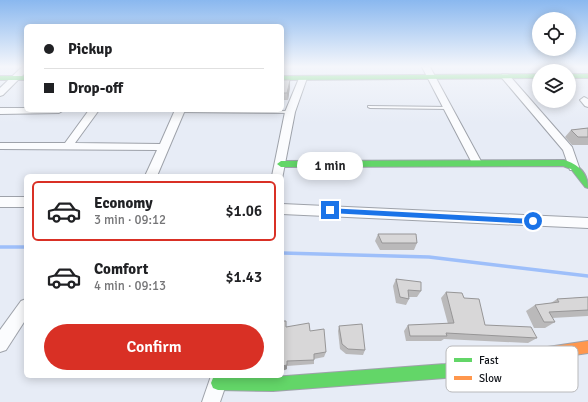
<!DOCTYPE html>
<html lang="en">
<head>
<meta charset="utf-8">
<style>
	:root { --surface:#fff; --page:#f6f6f6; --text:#202124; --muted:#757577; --line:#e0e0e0; --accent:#d93025 }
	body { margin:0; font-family:Signika,sans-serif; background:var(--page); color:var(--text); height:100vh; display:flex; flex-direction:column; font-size:15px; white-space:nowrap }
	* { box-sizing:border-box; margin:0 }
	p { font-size:13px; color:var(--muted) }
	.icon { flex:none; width:22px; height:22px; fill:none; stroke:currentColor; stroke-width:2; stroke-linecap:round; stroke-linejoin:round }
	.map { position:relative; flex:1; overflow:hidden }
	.sheet { position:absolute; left:24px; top:174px; width:260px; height:204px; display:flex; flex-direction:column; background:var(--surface); border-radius:6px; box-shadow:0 2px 10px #0003 }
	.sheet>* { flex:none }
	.hud { position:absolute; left:24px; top:24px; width:260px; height:88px; border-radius:6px; box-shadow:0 2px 10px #0003; display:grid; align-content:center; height:88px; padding:0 20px; background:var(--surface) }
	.controls { position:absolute; left:532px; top:12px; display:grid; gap:8px }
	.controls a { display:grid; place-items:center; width:44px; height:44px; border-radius:50%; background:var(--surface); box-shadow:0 2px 10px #0003; font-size:20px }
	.end { position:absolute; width:18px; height:18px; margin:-9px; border:5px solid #1a73e8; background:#fff; box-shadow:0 0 0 2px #fff }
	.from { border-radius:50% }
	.bubble { position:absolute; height:28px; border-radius:14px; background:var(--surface); box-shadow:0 2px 10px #0003; font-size:13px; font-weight:600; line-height:28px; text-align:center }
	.hud b { display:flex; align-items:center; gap:14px; height:38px; font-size:15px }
	.hud b+b { border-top:1px solid var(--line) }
	.hud i { width:10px; height:10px; background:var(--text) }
	ul { padding:7px 0 0; list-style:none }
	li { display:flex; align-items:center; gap:12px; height:60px; margin:0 8px 6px; padding:0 12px; border:2px solid transparent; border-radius:6px }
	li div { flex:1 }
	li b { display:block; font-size:15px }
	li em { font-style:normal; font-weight:600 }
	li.on { border-color:var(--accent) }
	li>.icon { width:36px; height:36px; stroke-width:1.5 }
	.action { display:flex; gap:8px; margin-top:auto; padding:8px 20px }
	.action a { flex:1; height:46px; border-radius:24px; background:var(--accent); color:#fff; font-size:16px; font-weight:600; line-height:46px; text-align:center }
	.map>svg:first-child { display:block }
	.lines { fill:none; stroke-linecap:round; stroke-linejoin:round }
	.stream { stroke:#9ebffa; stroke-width:3.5 }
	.lane-casing { stroke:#9ea2aa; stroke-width:2 }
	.street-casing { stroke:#9ea2aa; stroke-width:2 }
	.fast-casing { stroke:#9ea2aa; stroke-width:2 }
	.slow-casing { stroke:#9ea2aa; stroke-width:2 }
	.lane { fill:#fbfcfe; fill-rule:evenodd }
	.street { fill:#fbfcfe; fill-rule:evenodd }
	.fast { fill:#63d668; fill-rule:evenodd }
	.slow { fill:#ff974d; fill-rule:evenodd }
	.wall { fill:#bab9ba }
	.shaded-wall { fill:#979697 }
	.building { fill:#d8d7d8; stroke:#979697 }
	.route { fill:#1a73e8 }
	.key { fill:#fff; stroke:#b8b8ba; stroke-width:1 }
	.key-label { font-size:11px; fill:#11141a }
</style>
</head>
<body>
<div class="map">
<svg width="588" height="402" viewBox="0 0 588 402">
	<rect width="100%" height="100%" fill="#e7ecf6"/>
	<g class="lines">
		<g class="stream">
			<path d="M0 247H26"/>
			<path d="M282 253 429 257 588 276"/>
		</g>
		<g class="lane-casing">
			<g id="lane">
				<path d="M368 106 449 107 451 108 449 109 370 108 368 107Z"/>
				<path d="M179 110 290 111 292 112 290 113 180 112 178 111Z"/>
			</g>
		</g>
		<g class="street-casing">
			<g id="street">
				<path d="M22 67H26V72L3 95 0 96V88Z"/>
				<path d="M422 67H430L482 163 481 166H473L472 163Z"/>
				<path d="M502 74H508L572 147 579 167 578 170H570L563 150 502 78Z"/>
				<path d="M300 76H303L307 78 295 112 282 179V176H272L285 112Z"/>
				<path d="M584 97 588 99V107L585 106 580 100Z"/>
				<path d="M0 108H26V110H64L59 113 0 114Z"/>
				<path d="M89 110H99L75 143 160 144 175 110H185L157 176H145L157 150 0 149V143H65Z"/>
				<rect x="0" y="197" width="26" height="10"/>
				<path d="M282 204 588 218V228L282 214Z"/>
				<path d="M26 299V319L6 350 0 352V330L21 301Z"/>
				<path d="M211 376H229L220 402H202Z"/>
			</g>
		</g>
		<g class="fast-casing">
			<g id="fast">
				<path d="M539 74V78L282 80V76Z"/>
				<rect x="569" y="74" width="19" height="4"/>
				<rect x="0" y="76" width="26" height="4"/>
				<path d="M564 160C578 164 588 173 588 188L585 187 571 169 563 166 281 167 277 164 281 161Z"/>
				<path d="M534 349 538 351 540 355 538 359 534 361 445 378 273 391 218 390 213 388 211 383 213 378 218 376 273 377 445 364Z"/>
			</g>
		</g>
		<g class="slow-casing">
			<path id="slow" d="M588 341V353L534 361 530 359 528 355 530 351 534 349Z"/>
		</g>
		<use href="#lane" class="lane"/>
		<use href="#street" class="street"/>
		<use href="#fast" class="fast"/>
		<use href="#slow" class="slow"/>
	</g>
	<g class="wall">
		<path d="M282 80H290V87L288 100H282Z"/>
		<path d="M588 128V145H572L565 137 571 130Z"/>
		<path d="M378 234 417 243 414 250H380L375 241Z"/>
		<path d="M396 279 421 291 417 297H409V299L406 305 396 303 393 286Z"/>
		<path d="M446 292 464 298 485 325 537 338 528 343 444 339 441 341H406L404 331 408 325 448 324 441 298Z"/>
		<path d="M588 297V316L552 318 555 322 545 328H534L526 311 535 305 551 303 557 299Z"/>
		<path d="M339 326 365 350 363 355 346 354 340 349 338 331Z"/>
		<path d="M286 327 310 331 326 352 324 357 314 359V364L287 366V369L282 371Z"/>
	</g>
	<g class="shaded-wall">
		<path d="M290 80V87L288 100 287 93Z"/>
		<path d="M287 365V369L282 371V366Z"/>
	</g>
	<g class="building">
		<path d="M282 80H290L287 93H282Z"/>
		<path d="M588 128V137H578L571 130Z"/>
		<path d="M378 234H416L417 243H382Z"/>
		<path d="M396 279 421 282V291L408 290 409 299 400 297Z"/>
		<path d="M446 292 462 293 464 298 479 299 485 325 531 327 537 338 446 333 447 336H410L408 325 454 323Z"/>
		<path d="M588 297V310L549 312 555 322H544L535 305 559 302 557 299Z"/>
		<path d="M282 321H286V327L309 323 310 331 324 329 326 352 314 354V360L287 361V365L282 366Z"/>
		<path d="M362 324 365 350 348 349 342 344 339 326Z"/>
	</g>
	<linearGradient id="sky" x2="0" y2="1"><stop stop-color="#8ab8ef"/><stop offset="0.54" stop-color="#f4f6fb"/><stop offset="1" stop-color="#f4f6fb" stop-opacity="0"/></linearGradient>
	<rect width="588" height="123" fill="url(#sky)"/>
	<path class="route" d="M327 208 533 219 536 221 533 224 330 213 327 212Z"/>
	<rect x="446" y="346" width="132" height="46" rx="6" class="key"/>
	<rect x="454" y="358" width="18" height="4" fill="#63d668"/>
	<rect x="454" y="376" width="18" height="4" fill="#ff974d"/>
	<g class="key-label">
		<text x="479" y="364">Fast</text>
		<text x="479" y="382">Slow</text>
	</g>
</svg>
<div class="controls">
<a><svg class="icon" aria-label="locate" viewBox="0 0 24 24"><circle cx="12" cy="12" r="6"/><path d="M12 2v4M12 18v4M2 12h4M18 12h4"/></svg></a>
<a><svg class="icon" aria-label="layers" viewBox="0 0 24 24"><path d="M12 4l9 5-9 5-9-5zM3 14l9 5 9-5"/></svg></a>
</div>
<i class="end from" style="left:533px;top:221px"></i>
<i class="end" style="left:330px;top:210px"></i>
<div class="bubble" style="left:297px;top:152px;width:66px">1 min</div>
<div class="hud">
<b><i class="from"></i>Pickup</b>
<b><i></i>Drop-off</b>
</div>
<section class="sheet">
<ul>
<li class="on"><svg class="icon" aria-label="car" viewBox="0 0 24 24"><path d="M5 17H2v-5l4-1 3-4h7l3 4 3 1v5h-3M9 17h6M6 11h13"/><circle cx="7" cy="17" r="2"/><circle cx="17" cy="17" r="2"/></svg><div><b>Economy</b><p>3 min · 09:12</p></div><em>$1.06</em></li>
<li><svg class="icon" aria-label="car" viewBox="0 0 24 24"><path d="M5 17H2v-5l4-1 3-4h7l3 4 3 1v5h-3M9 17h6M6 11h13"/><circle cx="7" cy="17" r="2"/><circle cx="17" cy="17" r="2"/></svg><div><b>Comfort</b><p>4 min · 09:13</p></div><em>$1.43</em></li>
</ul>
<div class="action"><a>Confirm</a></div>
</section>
</div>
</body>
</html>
